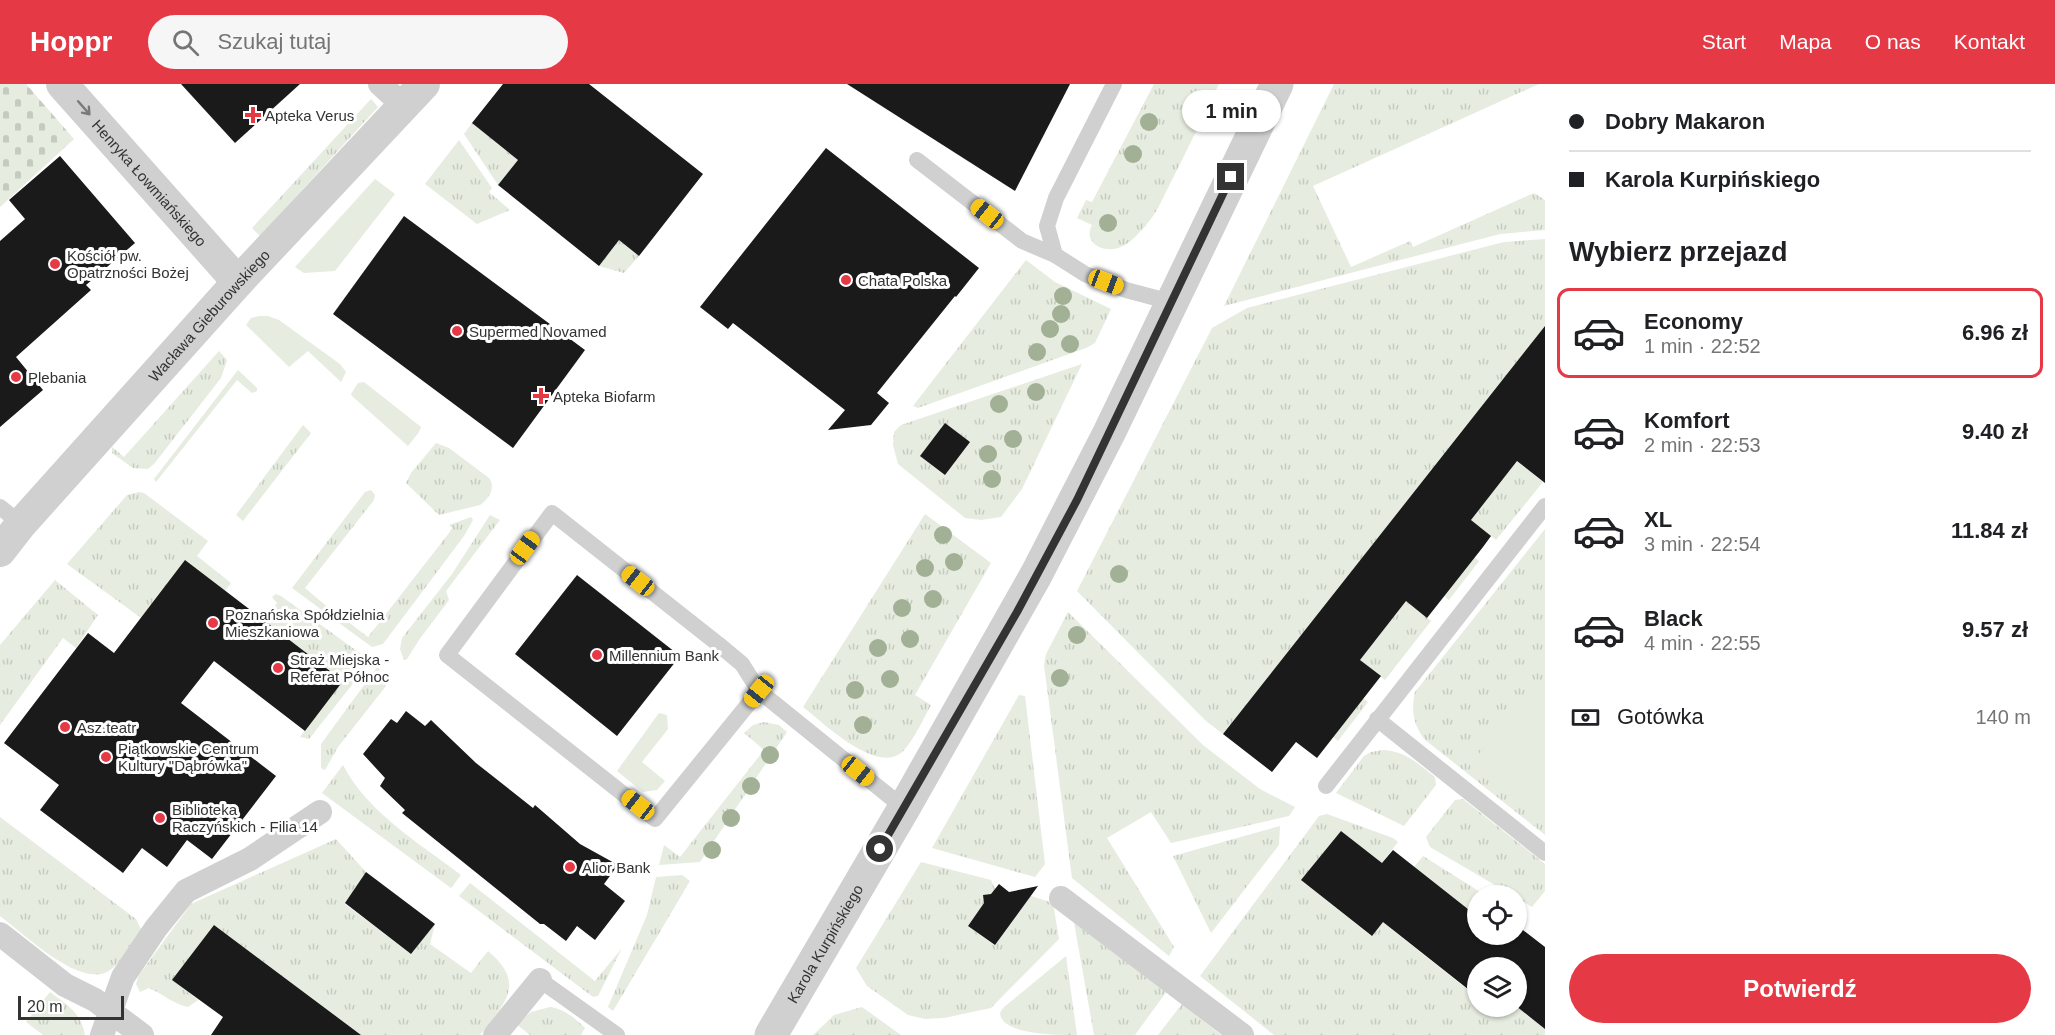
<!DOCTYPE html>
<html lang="pl">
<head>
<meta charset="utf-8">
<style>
	:root { --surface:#fff; --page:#f6f6f6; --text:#202124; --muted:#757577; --line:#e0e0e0; --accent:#e63946 }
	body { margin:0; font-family:Arial,sans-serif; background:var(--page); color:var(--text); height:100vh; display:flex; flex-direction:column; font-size:22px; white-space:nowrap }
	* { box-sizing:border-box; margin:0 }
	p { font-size:20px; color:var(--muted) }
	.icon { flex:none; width:33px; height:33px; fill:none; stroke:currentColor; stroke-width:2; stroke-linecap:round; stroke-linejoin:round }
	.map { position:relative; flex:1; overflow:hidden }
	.sheet { display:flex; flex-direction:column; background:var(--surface); width:510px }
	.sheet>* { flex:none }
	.hud { display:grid; align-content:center; height:132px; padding:0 24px; background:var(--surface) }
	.fabs { position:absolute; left:1467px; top:801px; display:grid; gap:12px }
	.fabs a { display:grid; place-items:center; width:60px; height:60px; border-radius:50%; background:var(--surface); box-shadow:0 2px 4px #0004; font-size:30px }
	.scale { position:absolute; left:18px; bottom:15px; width:106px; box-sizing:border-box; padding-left:6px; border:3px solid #333; border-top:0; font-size:16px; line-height:21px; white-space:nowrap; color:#333; -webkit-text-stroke:4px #fff; paint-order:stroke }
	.end { position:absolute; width:27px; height:27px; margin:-14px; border:8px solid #333; background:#fff; box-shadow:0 0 0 3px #fff }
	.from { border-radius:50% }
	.bubble { position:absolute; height:42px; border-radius:21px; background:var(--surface); box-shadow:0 2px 4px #0004; font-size:20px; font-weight:700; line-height:42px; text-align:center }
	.car { position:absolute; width:18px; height:36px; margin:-18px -9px; border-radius:8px; box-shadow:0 0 4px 2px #0007; background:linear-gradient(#f5c518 24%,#345 0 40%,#f5c518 0 76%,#345 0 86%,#f5c518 0) }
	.hud b { display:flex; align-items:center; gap:21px; height:57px; font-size:22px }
	.hud b+b { border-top:2px solid var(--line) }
	.hud i { width:15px; height:15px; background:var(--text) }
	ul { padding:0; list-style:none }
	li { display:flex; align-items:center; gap:18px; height:90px; margin:0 12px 9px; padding:0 12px; border:3px solid transparent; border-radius:12px }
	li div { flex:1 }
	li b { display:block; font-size:22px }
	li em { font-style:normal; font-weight:700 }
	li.current { border-color:var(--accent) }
	li>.icon { width:54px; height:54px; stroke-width:1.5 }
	h2 { padding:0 24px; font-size:27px; line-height:72px }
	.pay { display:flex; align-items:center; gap:15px; height:66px; padding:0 24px; font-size:22px }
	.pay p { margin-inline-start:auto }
	.button { display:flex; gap:12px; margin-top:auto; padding:12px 24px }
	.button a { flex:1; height:69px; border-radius:36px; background:var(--accent); color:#fff; font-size:24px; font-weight:700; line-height:69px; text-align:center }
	header { display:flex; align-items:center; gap:36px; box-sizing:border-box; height:84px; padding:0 30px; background:var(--accent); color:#fff }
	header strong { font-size:28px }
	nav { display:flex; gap:33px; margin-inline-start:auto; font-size:21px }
	.search { width:420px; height:54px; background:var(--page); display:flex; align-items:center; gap:15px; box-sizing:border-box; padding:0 21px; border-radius:33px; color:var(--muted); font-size:22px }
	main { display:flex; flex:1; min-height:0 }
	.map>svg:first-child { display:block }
	.grass { fill:url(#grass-tufts) }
	.cemetery { fill:url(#cemetery-stones) }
	.green { fill:#e6ecdf }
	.building { fill:#1a1a1a }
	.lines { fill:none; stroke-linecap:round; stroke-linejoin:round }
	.service { stroke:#d0d0d0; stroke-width:16 }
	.pedestrian { stroke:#d0d0d0; stroke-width:24 }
	.minor { stroke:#d0d0d0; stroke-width:32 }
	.tertiary { stroke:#d0d0d0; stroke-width:33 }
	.tree { fill:#a2b095 }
	.oneway { stroke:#7a7a7a }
	.route { stroke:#333; stroke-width:8 }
	.poi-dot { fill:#e63946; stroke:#fff; stroke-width:2 }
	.labels { text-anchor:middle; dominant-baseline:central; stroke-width:6; stroke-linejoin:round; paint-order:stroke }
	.poi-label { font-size:15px; fill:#333; stroke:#fff; text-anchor:start }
	.street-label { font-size:15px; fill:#333; stroke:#fff }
</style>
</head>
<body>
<header>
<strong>Hoppr</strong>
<div class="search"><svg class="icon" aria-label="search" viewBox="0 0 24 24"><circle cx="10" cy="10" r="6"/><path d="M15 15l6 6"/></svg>Szukaj tutaj</div>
<nav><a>Start</a><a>Mapa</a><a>O nas</a><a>Kontakt</a></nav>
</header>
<main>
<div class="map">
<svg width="1545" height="951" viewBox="0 0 1545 951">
	<defs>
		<pattern id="grass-tufts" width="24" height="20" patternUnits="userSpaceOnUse" patternTransform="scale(1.5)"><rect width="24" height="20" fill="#e6ecdf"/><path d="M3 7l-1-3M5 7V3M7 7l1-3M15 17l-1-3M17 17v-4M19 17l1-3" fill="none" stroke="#c6cbc0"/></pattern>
		<pattern id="cemetery-stones" width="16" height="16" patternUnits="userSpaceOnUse" patternTransform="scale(1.5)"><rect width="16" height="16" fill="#e6ecdf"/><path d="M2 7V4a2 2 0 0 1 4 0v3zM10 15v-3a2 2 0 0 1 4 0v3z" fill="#c6cbc0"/></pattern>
	</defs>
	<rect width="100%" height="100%" fill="#fff"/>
	<g class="grass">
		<path d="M1154 0H1219C1204 31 1189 62 1174 92 1165 108 1159 127 1146 141 1139 149 1129 161 1118 164 1102 169 1083 158 1092 141L1077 134 1086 116 1092 118Z"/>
		<path d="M1334 0H1539L1313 102 1351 183 1410 157 1413 163 1534 109 1545 116V146L1500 150 1224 222Z"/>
		<path d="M371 15 378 23 260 152 252 144Z"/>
		<path d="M472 39 639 172 624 189 599 182 609 168 509 87 498 101 464 50Z"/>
		<path d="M459 56 492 104 489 108 510 126 477 140 425 100Z"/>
		<path d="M1545 155V242L1223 650 1206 637 1077 507 1212 244 1247 224 1504 158Z"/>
		<path d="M1026 176 1055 198 1111 225 1095 259 1086 264 918 324 913 322Z"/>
		<path d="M219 267 227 276 221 294 154 380 148 385 133 384 112 369V363L124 373Z"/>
		<path d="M1082 280 1022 405 1001 433 981 436 965 434 898 380 893 361 894 348 901 341Z"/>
		<path d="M303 341 311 349 243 437 236 431Z"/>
		<path d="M436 359 449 364 489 394C496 403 489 415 480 421L439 431 406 399 411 389Z"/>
		<path d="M1517 377 1543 398 1496 456 1471 436Z"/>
		<path d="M371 406 375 411 374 416 305 504 330 525 326 529 292 504 365 408Z"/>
		<path d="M139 408 144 409 208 457 197 472 231 499 225 507 159 547 67 480 127 411Z"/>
		<path d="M925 430 991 479 915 611 931 621C923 635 916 652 905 665 880 695 824 639 803 623Z"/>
		<path d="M490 431 500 436 446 507 449 516 419 556 407 575 404 576 400 565 402 554 452 490Z"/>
		<path d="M471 433 473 436 464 452 383 560 372 563 339 539 338 535 343 534 368 553 449 449 452 444 449 441Z"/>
		<path d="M1545 445V751L1424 655C1413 639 1411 627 1415 608Z"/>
		<path d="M1454 457 1479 477 1449 516 1424 496Z"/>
		<path d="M55 496 98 531 76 564 63 554 0 641V561Z"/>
		<path d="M276 510 281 512 361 570 363 587 309 655 300 653 343 597 264 536 277 519 272 513Z"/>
		<path d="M1406 517 1431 537 1385 596 1360 576Z"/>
		<path d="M1068 528 1203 661 1260 705 1295 723 1289 732 1171 759 1151 728 1107 754 1174 863 1169 872 1072 794 1044 581 1046 570Z"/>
		<path d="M378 582 386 602 338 663 325 686 321 684V660Z"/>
		<path d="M1343 599 1368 618 1338 657 1313 637Z"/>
		<path d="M1019 611 1025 612 1045 780 1035 793 932 764Z"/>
		<path d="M764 638 779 641 787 648 700 778 659 781 664 761 680 773 764 666 744 649 753 641Z"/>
		<path d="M1383 666C1406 667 1418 680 1435 693L1436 701 1404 742 1336 709 1364 672 1371 668Z"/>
		<path d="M343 681C368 729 419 759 461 791L451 804 322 709Z"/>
		<path d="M1463 715 1545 780V807L1532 823 1517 814 1516 812 1512 811 1430 763 1426 753 1455 716Z"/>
		<path d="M1327 730 1393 754 1398 758 1382 779 1341 747 1302 797 1371 852 1388 832 1394 837 1390 844 1477 913 1478 922 1489 923 1500 931 1507 923 1516 922 1517 913 1519 925 1545 945V951H1274L1200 892 1319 732Z"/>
		<path d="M0 733 136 835 142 847C132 860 123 877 110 886 82 907 23 849 0 832Z"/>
		<path d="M1280 742 1279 761 1211 849 1173 772Z"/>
		<path d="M336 755 366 788 345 820 411 870 435 840 430 860 471 889 488 867C527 900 505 919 480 951H361L214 841 173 896 198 916 188 923C173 920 163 910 149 904L140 908 136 900 139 891 191 820Z"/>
		<path d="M1423 772 1485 811 1478 812 1477 833 1414 783Z"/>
		<path d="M921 778 991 796 995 805 991 810 984 811V819L968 842 994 861 1012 837V831L1018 830 1024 820 1016 807 1053 819 1059 855 991 924 944 934 925 935 908 931 867 902 856 884Z"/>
		<path d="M682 791 690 797 613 927 608 923 647 831 656 793Z"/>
		<path d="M470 799 595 897 622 864 598 912 593 913 459 812Z"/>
		<path d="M1073 833 1167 907 1135 951H1094Z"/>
		<path d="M1066 872 1077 951C1057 951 1001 951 1000 929L1003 924Z"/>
		<path d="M50 908C68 922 80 927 85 951H43L26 938Z"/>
		<path d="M1182 920 1221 951H1158Z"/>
		<path d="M550 923C564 925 575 934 585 944L581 951H530L516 940 531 928Z"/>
		<path d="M862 923 901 951H813L834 931Z"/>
	</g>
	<path class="cemetery" d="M0 0H26L74 55 0 123Z"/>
	<g class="green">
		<path d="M375 95 395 110 335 187 304 189 295 183Z"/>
		<path d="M259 232H268L279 236 340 280 346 288 341 298 308 267 289 283 246 241 251 234Z"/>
		<path d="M238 286 257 304V307L252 309 237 296 156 398 154 395Z"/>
		<path d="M364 298 421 343 419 348 408 362 352 312 351 310 358 299Z"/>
		<path d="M1527 606 1545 620V740L1470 682Z"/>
		<path d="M659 629 667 631 668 645 642 678 665 697 657 706 643 708 617 687Z"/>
	</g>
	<g class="building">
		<path d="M181 0H300L235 59Z"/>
		<path d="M503 0H589L703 90 639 172 619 156 599 182 498 101 518 76 472 39Z"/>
		<path d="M847 0H1070L1015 107Z"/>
		<path d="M826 64 979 184 956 213 955 212 877 309 889 319 871 341 828 346 845 326 733 239 728 245 700 223Z"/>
		<path d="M60 72 135 159 86 201 91 206 16 273 43 306 0 343V157L25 135 9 116Z"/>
		<path d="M404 132 585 266 513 364 333 230Z"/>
		<path d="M1545 242V399L1517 377 1471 436 1491 452 1483 463 1427 534 1406 517 1360 576 1381 592 1317 674 1296 658 1272 688 1223 650Z"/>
		<path d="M945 339 970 358 945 391 920 372Z"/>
		<path d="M185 476 343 597 305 647 214 577 181 619 276 692 212 775 187 756 167 783 142 764 123 789 40 726 59 701 4 659 88 549 114 569Z"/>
		<path d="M577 491 680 572 617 652 515 570Z"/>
		<path d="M406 627 425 642 431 636 476 679 533 724 535 721 580 760 618 781 604 800 625 817 595 856 577 842 566 857 544 840H540L402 729 405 726 380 702 385 694 363 670 391 635 397 639Z"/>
		<path d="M1341 747 1382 779 1393 766 1478 833V850H1500L1508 857 1513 850H1516L1519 843 1545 863V945L1516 922V884H1478V913L1383 838 1372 852 1301 796Z"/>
		<path d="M366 788 435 840 411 870 345 819Z"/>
		<path d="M999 800 1009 808 1038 802 995 861 968 842 984 819 983 811 991 810Z"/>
		<path d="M214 841 361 951H211L223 933 172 896Z"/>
	</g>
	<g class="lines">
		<g class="service">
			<path d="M1114 0 1056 114 1047 142 1055 171 1085 190 1126 206 1171 218"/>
			<path d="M917 76 1022 157 1055 171"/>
			<path d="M0 423 21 440"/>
			<path d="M759 607 655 735 447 571 552 429 718 560 742 580 759 607 904 724"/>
			<path d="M1377 635 1545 769"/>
			<path d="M1326 702 1545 422"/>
			<path d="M540 896 617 951"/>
		</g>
		<g class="pedestrian">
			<path d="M380 0 404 22"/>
			<path d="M1061 814 1242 951"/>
			<path d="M0 850 65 901 95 916 142 951"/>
			<path d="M102 951 123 893 156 844 186 807 250 775 320 728"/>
			<path d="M495 951 540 896"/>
		</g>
		<g class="minor">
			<path id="s1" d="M62 0 238 198"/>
			<path id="s2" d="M0 467 21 440 238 198 424 0"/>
		</g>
		<path class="tertiary" id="s3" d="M771 951 904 724 1036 491 1109 349 1277 0"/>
	</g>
	<g class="tree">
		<circle cx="1149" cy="38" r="9"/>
		<circle cx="1133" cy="70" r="9"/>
		<circle cx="1108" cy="139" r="9"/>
		<circle cx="1063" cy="212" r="9"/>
		<circle cx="1061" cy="230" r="9"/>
		<circle cx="1050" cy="245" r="9"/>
		<circle cx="1070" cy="260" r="9"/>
		<circle cx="1037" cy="268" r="9"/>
		<circle cx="1036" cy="308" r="9"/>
		<circle cx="999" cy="320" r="9"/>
		<circle cx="1013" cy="355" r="9"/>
		<circle cx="988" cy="370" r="9"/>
		<circle cx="992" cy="395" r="9"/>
		<circle cx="943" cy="451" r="9"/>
		<circle cx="954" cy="478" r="9"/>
		<circle cx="925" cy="484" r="9"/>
		<circle cx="1119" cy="490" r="9"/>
		<circle cx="933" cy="515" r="9"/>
		<circle cx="902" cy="524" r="9"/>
		<circle cx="1077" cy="551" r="9"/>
		<circle cx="910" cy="555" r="9"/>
		<circle cx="878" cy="564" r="9"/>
		<circle cx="1060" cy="594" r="9"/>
		<circle cx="890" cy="595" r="9"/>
		<circle cx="855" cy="606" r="9"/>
		<circle cx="863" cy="641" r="9"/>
		<circle cx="770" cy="671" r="9"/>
		<circle cx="751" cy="702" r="9"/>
		<circle cx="731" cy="734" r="9"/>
		<circle cx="712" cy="766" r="9"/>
	</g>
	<defs><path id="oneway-shaft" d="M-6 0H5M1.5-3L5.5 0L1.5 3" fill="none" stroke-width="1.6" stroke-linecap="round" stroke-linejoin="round" transform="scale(1.5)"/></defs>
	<use class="oneway" href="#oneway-shaft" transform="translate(84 24) rotate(49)"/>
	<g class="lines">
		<path class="route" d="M880 765 1017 528 1077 416 1231 93"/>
	</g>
	<g class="poi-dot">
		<path d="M250 22h6v6h6v6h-6v6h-6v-6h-6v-6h6z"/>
		<circle cx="55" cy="180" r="6"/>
		<circle cx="846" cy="196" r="6"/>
		<circle cx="457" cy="247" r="6"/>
		<circle cx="16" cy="293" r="6"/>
		<path d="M538 303h6v6h6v6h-6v6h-6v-6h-6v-6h6z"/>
		<circle cx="213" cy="539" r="6"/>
		<circle cx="597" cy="571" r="6"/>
		<circle cx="278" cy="584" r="6"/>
		<circle cx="65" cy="643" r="6"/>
		<circle cx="106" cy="673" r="6"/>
		<circle cx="160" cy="734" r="6"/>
		<circle cx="570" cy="783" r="6"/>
	</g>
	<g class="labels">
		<g class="poi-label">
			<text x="265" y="31">Apteka Verus</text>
			<text x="67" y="171">Kościół pw.<tspan x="67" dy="17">Opatrzności Bożej</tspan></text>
			<text x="858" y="196">Chata Polska</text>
			<text x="469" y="247">Supermed Novamed</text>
			<text x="28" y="293">Plebania</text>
			<text x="553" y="312">Apteka Biofarm</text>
			<text x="225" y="530">Poznańska Spółdzielnia<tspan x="225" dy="17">Mieszkaniowa</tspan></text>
			<text x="609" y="571">Millennium Bank</text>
			<text x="290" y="575">Straż Miejska -<tspan x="290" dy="17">Referat Północ</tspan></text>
			<text x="77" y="643">Asz.teatr</text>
			<text x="118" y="664">Piątkowskie Centrum<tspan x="118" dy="17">Kultury "Dąbrówka"</tspan></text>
			<text x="172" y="725">Biblioteka<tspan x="172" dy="17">Raczyńskich - Filia 14</tspan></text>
			<text x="582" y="783">Alior Bank</text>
		</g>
		<g class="street-label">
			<text stroke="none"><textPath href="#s1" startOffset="132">Henryka Łowmiańskiego</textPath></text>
			<text stroke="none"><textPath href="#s2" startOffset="315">Wacława Gieburowskiego</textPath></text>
			<text stroke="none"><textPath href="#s3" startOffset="106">Karola Kurpińskiego</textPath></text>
		</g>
	</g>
</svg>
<div class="fabs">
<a><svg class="icon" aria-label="locate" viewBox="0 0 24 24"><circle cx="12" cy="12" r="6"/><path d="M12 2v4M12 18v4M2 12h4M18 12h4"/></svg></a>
<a><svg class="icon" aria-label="layers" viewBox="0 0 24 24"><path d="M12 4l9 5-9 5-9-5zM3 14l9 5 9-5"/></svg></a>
</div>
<div class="scale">20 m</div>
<i class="end from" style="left:880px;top:765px"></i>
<i class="end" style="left:1231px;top:93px"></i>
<div class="bubble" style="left:1182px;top:6px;width:99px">1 min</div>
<i class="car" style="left:987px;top:130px;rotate:308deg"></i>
<i class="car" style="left:1106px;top:198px;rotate:111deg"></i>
<i class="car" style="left:525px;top:464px;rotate:36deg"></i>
<i class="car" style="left:638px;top:497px;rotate:308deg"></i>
<i class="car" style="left:759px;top:607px;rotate:219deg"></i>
<i class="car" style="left:858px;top:687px;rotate:129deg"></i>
<i class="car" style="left:638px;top:721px;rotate:308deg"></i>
</div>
<section class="sheet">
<div class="hud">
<b><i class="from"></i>Dobry Makaron</b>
<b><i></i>Karola Kurpińskiego</b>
</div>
<h2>Wybierz przejazd</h2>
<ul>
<li class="current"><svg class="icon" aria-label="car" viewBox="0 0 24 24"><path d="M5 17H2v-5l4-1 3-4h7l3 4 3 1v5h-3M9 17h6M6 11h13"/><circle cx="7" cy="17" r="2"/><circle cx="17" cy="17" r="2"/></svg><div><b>Economy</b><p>1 min · 22:52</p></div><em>6.96 zł</em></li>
<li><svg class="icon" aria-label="car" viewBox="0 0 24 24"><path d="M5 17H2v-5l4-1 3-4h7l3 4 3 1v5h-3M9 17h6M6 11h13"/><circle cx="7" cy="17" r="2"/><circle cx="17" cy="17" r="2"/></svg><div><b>Komfort</b><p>2 min · 22:53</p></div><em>9.40 zł</em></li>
<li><svg class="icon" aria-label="car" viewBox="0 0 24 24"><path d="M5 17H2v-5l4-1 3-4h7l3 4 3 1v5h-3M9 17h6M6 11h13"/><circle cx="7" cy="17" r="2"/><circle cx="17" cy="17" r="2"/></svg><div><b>XL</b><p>3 min · 22:54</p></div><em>11.84 zł</em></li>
<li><svg class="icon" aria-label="car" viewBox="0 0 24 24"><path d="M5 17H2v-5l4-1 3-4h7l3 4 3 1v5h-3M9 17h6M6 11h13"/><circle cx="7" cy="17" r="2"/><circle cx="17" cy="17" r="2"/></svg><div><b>Black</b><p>4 min · 22:55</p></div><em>9.57 zł</em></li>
</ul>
<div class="pay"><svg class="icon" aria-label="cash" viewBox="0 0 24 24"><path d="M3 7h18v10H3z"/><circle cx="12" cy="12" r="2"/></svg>Gotówka<p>140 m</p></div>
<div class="button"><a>Potwierdź</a></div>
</section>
</main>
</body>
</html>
